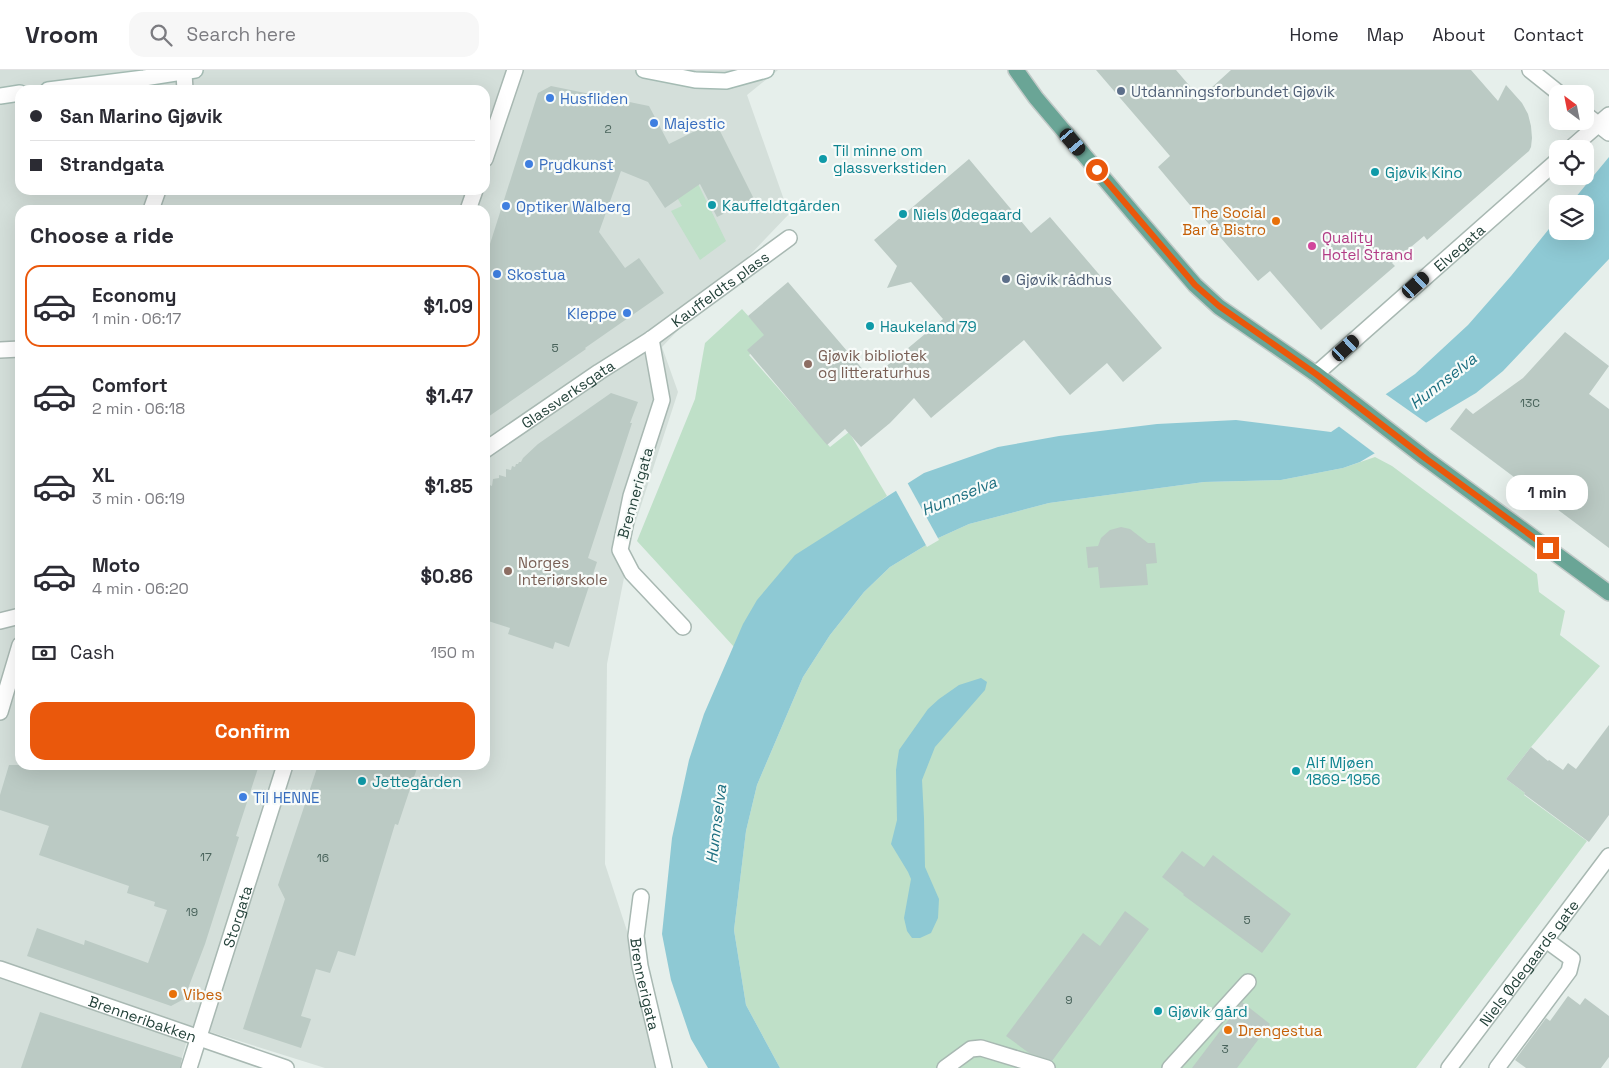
<!DOCTYPE html>
<html lang="en">
<head>
<meta charset="utf-8">
<style>
	:root { --surface:#fff; --page:#f7f7f7; --text:#2b2b33; --muted:#7c7c81; --line:#e1e1e2; --accent:#ea580c }
	body { margin:0; font-family:"Space Grotesk",sans-serif; background:var(--page); color:var(--text); height:100vh; display:flex; flex-direction:column; font-size:19px; white-space:nowrap }
	* { box-sizing:border-box; margin:0 }
	p { font-size:16px; color:var(--muted) }
	.icon { flex:none; width:28px; height:28px; fill:none; stroke:currentColor; stroke-width:2; stroke-linecap:round; stroke-linejoin:round }
	.map { position:relative; flex:1; overflow:hidden }
	.panel { position:absolute; left:15px; top:135px; width:475px; height:565px; display:flex; flex-direction:column; background:var(--surface); border-radius:15px; box-shadow:0 5px 20px #0002 }
	.panel>* { flex:none }
	.guide { position:absolute; left:15px; top:15px; width:475px; height:110px; border-radius:15px; box-shadow:0 5px 20px #0002; display:grid; align-content:center; height:110px; padding:0 15px; background:var(--surface) }
	.needle { width:32px; rotate:328deg }
	.tools { position:absolute; left:1549px; top:15px; display:grid; gap:10px }
	.tools a { display:grid; place-items:center; width:45px; height:45px; border-radius:10px; background:var(--surface); box-shadow:0 5px 20px #0002; font-size:25px }
	.end { position:absolute; width:22px; height:22px; margin:-11px; border:6px solid #ea580c; background:#fff; box-shadow:0 0 0 2px #fff }
	.from { border-radius:50% }
	.bubble { position:absolute; height:35px; border-radius:15px; background:var(--surface); box-shadow:0 5px 20px #0002; font-size:16px; font-weight:800; line-height:35px; text-align:center }
	.car { position:absolute; width:15px; height:30px; margin:-15px -8px; border-radius:6px; box-shadow:0 0 4px 1px #0007; background:linear-gradient(#222 24%,#8ab4d8 0 40%,#222 0 76%,#8ab4d8 0 86%,#222 0) }
	.guide b { display:flex; align-items:center; gap:18px; height:48px; font-size:19px }
	.guide b+b { border-top:1px solid var(--line) }
	.guide i { width:12px; height:12px; background:var(--text) }
	ul { padding:0; list-style:none }
	li { display:flex; align-items:center; gap:15px; height:82px; margin:0 10px 8px; padding:0 5px; border:2px solid transparent; border-radius:15px }
	li div { flex:1 }
	li b { display:block; font-size:19px }
	li em { font-style:normal; font-weight:800 }
	li.selected { border-color:var(--accent) }
	li>.icon { width:45px; height:45px; stroke-width:1.5 }
	h2 { padding:0 15px; font-size:22px; line-height:60px }
	.pay { display:flex; align-items:center; gap:12px; height:55px; padding:0 15px; font-size:19px }
	.pay p { margin-inline-start:auto }
	.button { display:flex; gap:10px; margin-top:auto; padding:10px 15px }
	.button a { flex:1; height:58px; border-radius:15px; background:var(--accent); color:#fff; font-size:20px; font-weight:800; line-height:58px; text-align:center }
	header { display:flex; align-items:center; gap:30px; box-sizing:border-box; height:70px; padding:0 25px; background:var(--surface); border-bottom:1px solid var(--line) }
	header strong { font-size:24px }
	nav { display:flex; gap:28px; margin-inline-start:auto; font-size:18px }
	.search { width:350px; height:45px; background:var(--page); display:flex; align-items:center; gap:12px; box-sizing:border-box; padding:0 18px; border-radius:15px; color:var(--muted); font-size:19px }
	.map>svg:first-child { display:block }
	.built { fill:#d4dfda; fill-rule:evenodd }
	.green { fill:#bfe0c8 }
	.water { fill:#8ec9d4 }
	.pier { fill:#e6efeb }
	.building { fill:#bbcac4 }
	.lines { fill:none; stroke-linecap:round; stroke-linejoin:round }
	.pedestrian-tunnel { stroke:#bfccc8; stroke-width:15; stroke-dasharray:15 8; stroke-linecap:butt }
	.service-casing { stroke:#a8b8b2; stroke-width:18 }
	.pedestrian-casing { stroke:#a8b8b2; stroke-width:18 }
	.minor-casing { stroke:#a8b8b2; stroke-width:18 }
	.secondary-casing { stroke:#a4bbb3; stroke-width:18 }
	.primary-casing { stroke:#c2cac8; stroke-width:18 }
	.service { stroke:#fff; stroke-width:15 }
	.pedestrian { stroke:#fff; stroke-width:15 }
	.minor { stroke:#fff; stroke-width:15 }
	.secondary { stroke:#fff; stroke-width:15 }
	.primary { stroke:#6aa596; stroke-width:15 }
	.route { stroke:#ea580c; stroke-width:6 }
	.service-dot { fill:#5c6f8a; stroke:#f7fbf9; stroke-width:2 }
	.shop-dot { fill:#3f7fe0; stroke:#f7fbf9; stroke-width:2 }
	.culture-dot { fill:#0f9aa8; stroke:#f7fbf9; stroke-width:2 }
	.food-dot { fill:#e8710a; stroke:#f7fbf9; stroke-width:2 }
	.hotel-dot { fill:#d1479c; stroke:#f7fbf9; stroke-width:2 }
	.education-dot { fill:#8d6e63; stroke:#f7fbf9; stroke-width:2 }
	.labels { text-anchor:middle; dominant-baseline:central; stroke-width:4.5; stroke-linejoin:round; paint-order:stroke }
	.number-label { font-size:12px; fill:#4a645c }
	.service-label { font-size:15px; fill:#4e5e75; stroke:#f7fbf9; text-anchor:start }
	.shop-label { font-size:15px; fill:#366cbe; stroke:#f7fbf9; text-anchor:start }
	.culture-label { font-size:15px; fill:#0d838f; stroke:#f7fbf9; text-anchor:start }
	.food-label { font-size:15px; fill:#c56008; stroke:#f7fbf9; text-anchor:start }
	.hotel-label { font-size:15px; fill:#b23c85; stroke:#f7fbf9; text-anchor:start }
	.street-label { font-size:15px; fill:#24423a; stroke:#f7fbf9 }
	.education-label { font-size:15px; fill:#785e54; stroke:#f7fbf9; text-anchor:start }
	.water-label { font-size:16px; font-style:italic; fill:#1c6f80; stroke:#f7fbf9 }
</style>
</head>
<body>
<header>
<strong>Vroom</strong>
<div class="search"><svg class="icon" aria-label="search" viewBox="0 0 24 24"><circle cx="10" cy="10" r="6"/><path d="M15 15l6 6"/></svg>Search here</div>
<nav><a>Home</a><a>Map</a><a>About</a><a>Contact</a></nav>
</header>
<div class="map">
<svg width="1609" height="998" viewBox="0 0 1609 998">
	<rect width="100%" height="100%" fill="#e6efeb"/>
	<path class="built" d="M0 0H778L747 25 789 144 662 277 678 322 634 457 607 594 605 794 672 998H325L191 956 179 998H0ZM20 20H485V120H20ZM20 140H485V695H20Z"/>
	<g class="green">
		<path d="M678 73 726 171 700 190 671 141 682 136 665 107Z"/>
		<path d="M742 239 768 268 749 285 830 377 849 362 887 426 841 458 735 578 637 471 695 329 705 273Z"/>
		<path d="M1375 387 1392 396 1537 504 1539 522 1565 541 1560 565 1600 596 1531 677 1506 709 1525 723 1524 725 1587 771 1416 998H780L746 935 734 860 746 761 757 715 803 607 830 565 864 522 890 497 936 469 969 454 1049 433 1204 412 1281 410 1343 398Z"/>
	</g>
	<g class="water">
		<path d="M1609 87V189L1503 301 1476 323 1360 392 1343 398 1281 410 1204 412 1049 433 969 454 936 469 890 497 864 522 830 565 803 607 757 715 746 761 734 860 746 935 780 998H708L691 969 671 910 662 864 672 768 689 690 704 644 743 554 757 530 795 485 924 403 998 377 1059 366 1157 354 1236 350 1331 362 1415 304 1468 255 1511 206 1557 149 1558 161H1585V134H1570Z"/>
		<path d="M981 608 987 612 985 620 935 677 922 710 924 748 925 797 939 829 938 848 931 863 920 868H912L907 861 904 848 911 809 908 802 891 774 897 750 896 700 899 680 928 639 939 629 959 615Z"/>
	</g>
	<g class="pier">
		<path d="M1384 323 1428 354 1377 385 1337 355Z"/>
		<path d="M907 412 939 470 927 477 895 419Z"/>
	</g>
	<g class="building">
		<path d="M1096 0H1176L1200 28 1231 0H1471L1498 31 1506 15 1522 33 1528 44 1531 56 1532 68 1531 77 1529 81 1427 170 1424 166 1392 193 1395 196 1321 260 1270 201 1258 211 1202 146 1200 147 1158 97 1170 86Z"/>
		<path d="M551 16 649 36 669 74 715 51 754 129 717 147 700 114 665 138 648 112 621 101 599 162 625 198 639 188 664 223 585 278 586 279 485 349V173L490 174 538 23Z"/>
		<path d="M969 89 1031 163 1050 147 1162 278 1123 312 1107 293 1070 325 1024 270 931 348 914 328 890 353 861 377 845 359 827 375 747 280 764 265 748 246 788 212 871 309 943 249 911 212 887 218 897 196 874 170Z"/>
		<path d="M1565 262 1609 296 1589 324 1609 339V478L1450 359 1466 338 1473 344 1523 308Z"/>
		<path d="M611 323 638 332 630 353H632L588 488 597 492 569 577 555 572 553 579 508 564 510 558 485 550V413L492 416 493 409 499 408V405L506 407V399L511 400 512 396 515 397 516 394H518L519 392H521L523 388 538 374Z"/>
		<path d="M1121 457 1130 459 1148 473H1155L1157 493 1146 494 1148 515 1100 518 1098 497 1088 498 1086 477 1098 476 1101 468 1110 460Z"/>
		<path d="M1609 655V745L1589 772 1524 724 1525 723 1506 709 1531 677 1548 691 1549 690 1563 700 1568 693 1576 699Z"/>
		<path d="M9 695H259L236 766 239 767 205 874 184 929 171 936 27 886 37 858 84 875 85 870 148 893 167 840 154 836 155 832 127 823 129 816 39 785 49 756 0 740V725Z"/>
		<path d="M318 695H418L398 755 395 754 355 886 338 881 330 903 316 899 301 946 311 949 301 978 243 959 285 829 278 815Z"/>
		<path d="M1182 781 1204 797 1213 785 1291 844 1262 883 1183 825 1184 824 1162 807Z"/>
		<path d="M1125 841 1149 859 1052 991 1029 983 1006 966 1083 863 1100 876Z"/>
		<path d="M1568 926 1580 935 1585 928 1609 946V987L1601 998H1526L1515 990 1546 948 1550 951Z"/>
		<path d="M1242 932 1270 954 1237 998H1192Z"/>
		<path d="M40 942 182 988 180 998H21Z"/>
	</g>
	<g class="lines">
		<path class="pedestrian-tunnel" d="M485 437H486"/>
		<g class="service-casing">
			<g id="service">
				<path d="M945 998 971 979 981 978 1047 998"/>
				<path d="M1170 998 1248 912"/>
				<path d="M1497 998 1569 901 1572 889 1546 870"/>
			</g>
		</g>
		<g class="pedestrian-casing">
			<g id="pedestrian">
				<path d="M485 89 515 0"/>
				<path d="M468 140 475 120"/>
			</g>
		</g>
		<g class="minor-casing">
			<g id="minor">
				<path d="M1530 0 1560 24"/>
				<path d="M184 3 185 20"/>
				<path d="M1585 44 1609 63"/>
				<path d="M1570 79 1609 45"/>
				<path d="M151 140 158 120"/>
				<path d="M651 269 662 330 631 426 620 480 632 503 683 557"/>
				<path d="M0 280 20 279"/>
				<path id="s1" d="M1316 304 1558 90"/>
				<path id="s2" d="M485 380 599 302 651 269 789 168"/>
				<path d="M0 551 20 546"/>
				<path d="M0 642 20 575"/>
				<path id="s3" d="M641 827 636 866 640 896 664 998"/>
				<path id="s4" d="M0 899 286 998"/>
				<path id="s5" d="M189 998 285 695"/>
				<path id="s6" d="M1449 998 1609 786"/>
			</g>
		</g>
		<g class="secondary-casing">
			<g id="secondary">
				<path d="M644 0 695 10 726 11 766 0"/>
				<path d="M48 20 144 8 195 0"/>
				<path d="M0 26 20 23"/>
			</g>
		</g>
		<g class="primary-casing">
			<path id="primary" d="M1016 0 1036 28 1134 144 1195 215 1219 237 1316 304 1425 388 1609 523"/>
		</g>
		<use href="#service" class="service"/>
		<use href="#pedestrian" class="pedestrian"/>
		<use href="#minor" class="minor"/>
		<use href="#secondary" class="secondary"/>
		<use href="#primary" class="primary"/>
	</g>
	<g class="lines">
		<path class="route" d="M1097 100 1195 215 1219 236 1316 304 1425 388 1548 478"/>
	</g>
	<g class="service-dot">
		<circle cx="1121" cy="21" r="5"/>
		<circle cx="1006" cy="209" r="5"/>
	</g>
	<g class="shop-dot">
		<circle cx="550" cy="28" r="5"/>
		<circle cx="654" cy="53" r="5"/>
		<circle cx="529" cy="94" r="5"/>
		<circle cx="506" cy="136" r="5"/>
		<circle cx="497" cy="204" r="5"/>
		<circle cx="627" cy="243" r="5"/>
		<circle cx="243" cy="727" r="5"/>
	</g>
	<g class="culture-dot">
		<circle cx="823" cy="89" r="5"/>
		<circle cx="1375" cy="102" r="5"/>
		<circle cx="712" cy="135" r="5"/>
		<circle cx="903" cy="144" r="5"/>
		<circle cx="870" cy="256" r="5"/>
		<circle cx="1296" cy="701" r="5"/>
		<circle cx="362" cy="711" r="5"/>
		<circle cx="1158" cy="941" r="5"/>
	</g>
	<g class="food-dot">
		<circle cx="1276" cy="151" r="5"/>
		<circle cx="173" cy="924" r="5"/>
		<circle cx="1228" cy="960" r="5"/>
	</g>
	<circle class="hotel-dot" cx="1312" cy="176" r="5"/>
	<g class="education-dot">
		<circle cx="808" cy="294" r="5"/>
		<circle cx="508" cy="501" r="5"/>
	</g>
	<g class="labels">
		<g class="number-label">
			<text x="608" y="59">2</text>
			<text x="555" y="278">5</text>
			<text x="1530" y="333">13C</text>
			<text x="206" y="787">17</text>
			<text x="323" y="788">16</text>
			<text x="192" y="842">19</text>
			<text x="1247" y="850">5</text>
			<text x="1069" y="930">9</text>
			<text x="1225" y="979">3</text>
		</g>
		<g class="service-label">
			<text x="1131" y="21">Utdanningsforbundet Gjøvik</text>
			<text x="1016" y="209">Gjøvik rådhus</text>
		</g>
		<g class="shop-label">
			<text x="560" y="28">Husfliden</text>
			<text x="664" y="53">Majestic</text>
			<text x="539" y="94">Prydkunst</text>
			<text x="516" y="136">Optiker Walberg</text>
			<text x="507" y="204">Skostua</text>
			<text x="617" y="243" text-anchor="end">Kleppe</text>
			<text x="253" y="727">Til HENNE</text>
		</g>
		<g class="culture-label">
			<text x="833" y="80">Til minne om<tspan x="833" dy="17">glassverkstiden</tspan></text>
			<text x="1385" y="102">Gjøvik Kino</text>
			<text x="722" y="135">Kauffeldtgården</text>
			<text x="913" y="144">Niels Ødegaard</text>
			<text x="880" y="256">Haukeland 79</text>
			<text x="1306" y="692">Alf Mjøen<tspan x="1306" dy="17">1869-1956</tspan></text>
			<text x="372" y="711">Jettegården</text>
			<text x="1168" y="941">Gjøvik gård</text>
		</g>
		<g class="food-label">
			<text x="1266" y="142" text-anchor="end">The Social<tspan x="1266" dy="17">Bar &amp; Bistro</tspan></text>
			<text x="183" y="924">Vibes</text>
			<text x="1238" y="960">Drengestua</text>
		</g>
		<g class="hotel-label">
			<text x="1322" y="167">Quality<tspan x="1322" dy="17">Hotel Strand</tspan></text>
		</g>
		<g class="street-label">
			<text stroke="none"><textPath href="#s1" startOffset="191">Elvegata</textPath></text>
			<text stroke="none"><textPath href="#s2" startOffset="285">Kauffeldts plass</textPath></text>
			<text stroke="none"><textPath href="#s2" startOffset="100">Glassverksgata</textPath></text>
			<text transform="translate(635 423) rotate(-74)">Brennerigata</text>
			<text stroke="none"><textPath href="#s5" startOffset="159">Storgata</textPath></text>
			<text stroke="none"><textPath href="#s6" startOffset="132">Niels Ødegaards gate</textPath></text>
			<text stroke="none"><textPath href="#s3" startOffset="88">Brennerigata</textPath></text>
			<text stroke="none"><textPath href="#s4" startOffset="151">Brenneribakken</textPath></text>
		</g>
		<g class="education-label">
			<text x="818" y="285">Gjøvik bibliotek<tspan x="818" dy="17">og litteraturhus</tspan></text>
			<text x="518" y="492">Norges<tspan x="518" dy="17">Interiørskole</tspan></text>
		</g>
		<g class="water-label">
			<text transform="translate(1443 311) rotate(-38)">Hunnselva</text>
			<text transform="translate(959 426) rotate(-22)">Hunnselva</text>
			<text transform="translate(716 754) rotate(-83)">Hunnselva</text>
		</g>
	</g>
</svg>
<div class="tools">
<a><svg class="needle" viewBox="-14 -14 28 28"><path d="M0-13l5 13h-10z" fill="#e53935"/><path d="M0 13l5-13h-10z" fill="#7c7c81"/></svg></a>
<a><svg class="icon" aria-label="locate" viewBox="0 0 24 24"><circle cx="12" cy="12" r="6"/><path d="M12 2v4M12 18v4M2 12h4M18 12h4"/></svg></a>
<a><svg class="icon" aria-label="layers" viewBox="0 0 24 24"><path d="M12 4l9 5-9 5-9-5zM3 14l9 5 9-5"/></svg></a>
</div>
<i class="end from" style="left:1097px;top:100px"></i>
<i class="end" style="left:1548px;top:478px"></i>
<div class="bubble" style="left:1506px;top:405px;width:82px">1 min</div>
<i class="car" style="left:1073px;top:72px;rotate:140deg"></i>
<i class="car" style="left:1416px;top:215px;rotate:48deg"></i>
<i class="car" style="left:1346px;top:278px;rotate:48deg"></i>
<div class="guide">
<b><i class="from"></i>San Marino Gjøvik</b>
<b><i></i>Strandgata</b>
</div>
<section class="panel">
<h2>Choose a ride</h2>
<ul>
<li class="selected"><svg class="icon" aria-label="car" viewBox="0 0 24 24"><path d="M5 17H2v-5l4-1 3-4h7l3 4 3 1v5h-3M9 17h6M6 11h13"/><circle cx="7" cy="17" r="2"/><circle cx="17" cy="17" r="2"/></svg><div><b>Economy</b><p>1 min · 06:17</p></div><em>$1.09</em></li>
<li><svg class="icon" aria-label="car" viewBox="0 0 24 24"><path d="M5 17H2v-5l4-1 3-4h7l3 4 3 1v5h-3M9 17h6M6 11h13"/><circle cx="7" cy="17" r="2"/><circle cx="17" cy="17" r="2"/></svg><div><b>Comfort</b><p>2 min · 06:18</p></div><em>$1.47</em></li>
<li><svg class="icon" aria-label="car" viewBox="0 0 24 24"><path d="M5 17H2v-5l4-1 3-4h7l3 4 3 1v5h-3M9 17h6M6 11h13"/><circle cx="7" cy="17" r="2"/><circle cx="17" cy="17" r="2"/></svg><div><b>XL</b><p>3 min · 06:19</p></div><em>$1.85</em></li>
<li><svg class="icon" aria-label="car" viewBox="0 0 24 24"><path d="M5 17H2v-5l4-1 3-4h7l3 4 3 1v5h-3M9 17h6M6 11h13"/><circle cx="7" cy="17" r="2"/><circle cx="17" cy="17" r="2"/></svg><div><b>Moto</b><p>4 min · 06:20</p></div><em>$0.86</em></li>
</ul>
<div class="pay"><svg class="icon" aria-label="cash" viewBox="0 0 24 24"><path d="M3 7h18v10H3z"/><circle cx="12" cy="12" r="2"/></svg>Cash<p>150 m</p></div>
<div class="button"><a>Confirm</a></div>
</section>
</div>
</body>
</html>
